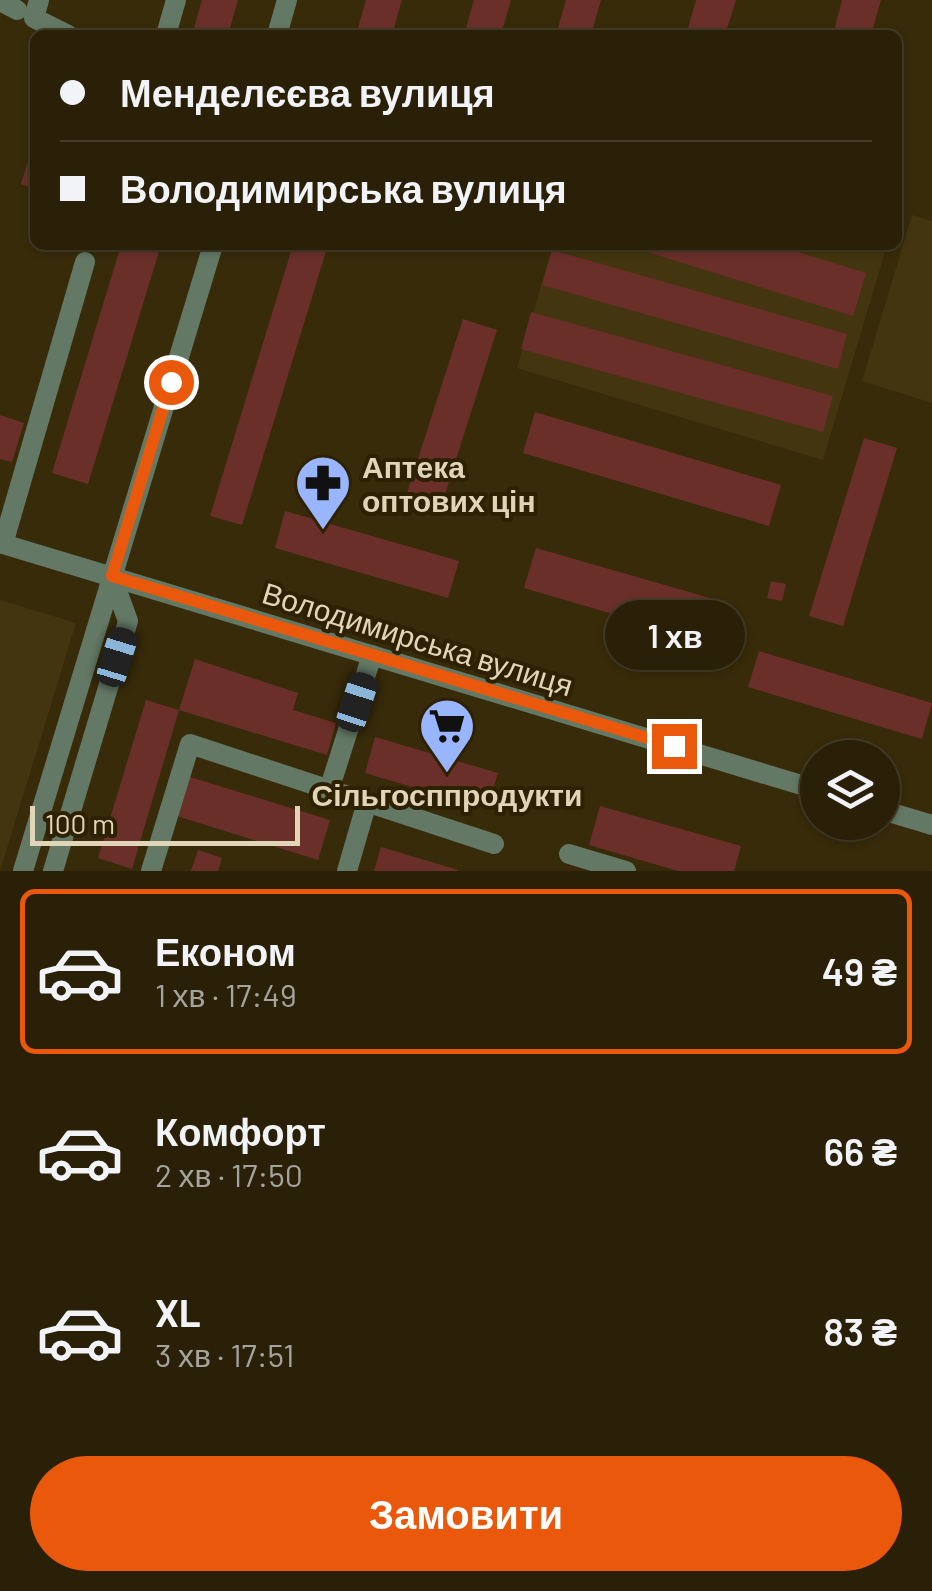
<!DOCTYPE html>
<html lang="uk">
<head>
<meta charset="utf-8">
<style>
	:root { --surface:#2a2008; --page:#322812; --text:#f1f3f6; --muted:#a5a39c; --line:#463e29; --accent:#ea580c }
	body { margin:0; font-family:Barlow,sans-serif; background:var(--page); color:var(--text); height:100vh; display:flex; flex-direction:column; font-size:38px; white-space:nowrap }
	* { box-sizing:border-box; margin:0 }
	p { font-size:32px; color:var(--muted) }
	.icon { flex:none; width:55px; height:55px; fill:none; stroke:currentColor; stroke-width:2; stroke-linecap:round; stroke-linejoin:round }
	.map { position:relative; height:871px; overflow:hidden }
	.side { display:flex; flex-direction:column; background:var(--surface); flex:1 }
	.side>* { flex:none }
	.guide { position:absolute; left:30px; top:30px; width:872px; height:220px; border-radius:15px; box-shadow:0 2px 8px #0004,0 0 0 2px var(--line); display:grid; align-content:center; height:220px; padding:0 30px; background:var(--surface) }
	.fabs { position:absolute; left:800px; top:740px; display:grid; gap:20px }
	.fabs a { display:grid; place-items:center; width:100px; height:100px; border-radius:50%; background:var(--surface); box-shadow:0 2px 8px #0004,0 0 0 2px var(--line); font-size:50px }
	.scale { position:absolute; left:30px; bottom:25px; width:270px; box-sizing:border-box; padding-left:10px; border:5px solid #e1d5b7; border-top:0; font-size:28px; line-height:35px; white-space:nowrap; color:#e1d5b7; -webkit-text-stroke:8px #2e2101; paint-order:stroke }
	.end { position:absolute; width:45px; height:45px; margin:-22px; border:12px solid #ea580c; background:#fff; box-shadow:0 0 0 5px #fff }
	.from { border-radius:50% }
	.bubble { position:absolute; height:70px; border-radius:35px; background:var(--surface); box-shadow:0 2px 8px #0004,0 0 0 2px var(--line); font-size:32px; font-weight:600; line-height:70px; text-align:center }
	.car { position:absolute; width:30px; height:60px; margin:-30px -15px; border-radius:12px; box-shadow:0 0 8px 2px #0007; background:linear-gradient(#222 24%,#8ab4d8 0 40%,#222 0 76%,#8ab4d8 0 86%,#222 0) }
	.guide b { display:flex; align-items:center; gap:35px; height:95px; font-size:38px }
	.guide b+b { border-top:2px solid var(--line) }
	.guide i { width:25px; height:25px; background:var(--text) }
	ul { padding:18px 0 0; list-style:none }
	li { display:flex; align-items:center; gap:30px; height:165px; margin:0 20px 15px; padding:0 10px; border:5px solid transparent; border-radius:15px }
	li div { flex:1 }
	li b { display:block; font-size:38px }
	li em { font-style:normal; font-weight:600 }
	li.current { border-color:var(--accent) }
	li>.icon { width:90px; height:90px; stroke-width:1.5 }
	.action { display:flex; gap:20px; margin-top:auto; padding:20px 30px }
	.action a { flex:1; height:115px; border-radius:60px; background:var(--accent); color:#fff; font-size:40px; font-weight:600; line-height:115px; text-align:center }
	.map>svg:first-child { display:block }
	.built { fill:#43350f }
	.building { fill:#6a2f29 }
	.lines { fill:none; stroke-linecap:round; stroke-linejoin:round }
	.minor { stroke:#637865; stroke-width:20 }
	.route { stroke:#ea580c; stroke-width:12 }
	.labels { text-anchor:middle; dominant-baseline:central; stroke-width:8; stroke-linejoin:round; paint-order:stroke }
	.poi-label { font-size:30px; font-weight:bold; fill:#e1d5b7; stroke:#2e2101; text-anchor:start }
	.street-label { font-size:30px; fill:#e1d5b7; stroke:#2e2101 }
</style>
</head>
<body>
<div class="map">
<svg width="932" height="871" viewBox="0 0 932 871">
	<rect width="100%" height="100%" fill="#382b0a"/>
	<g class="built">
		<path d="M912 215 932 221V403L862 381Z"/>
		<path d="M553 245H887L823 460 517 368Z"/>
		<path d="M0 600 76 623 0 871Z"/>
	</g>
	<g class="building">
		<path d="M202 0H238L228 35H192Z"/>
		<path d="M366 0H402L392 35H356Z"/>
		<path d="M474 0H511L501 35H464Z"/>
		<path d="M566 0H601L591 35H556Z"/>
		<path d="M696 0H736L725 35H686Z"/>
		<path d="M842 0H881L871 35H833Z"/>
		<path d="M34 142H35V189L21 184Z"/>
		<path d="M121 245H161L88 484 52 473Z"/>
		<path d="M293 245H328L242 525 210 516Z"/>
		<path d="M625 245H775L866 273 853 316Z"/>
		<path d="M552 250 847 334 838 369 542 285Z"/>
		<path d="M531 312 833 396 823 432 521 349Z"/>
		<path d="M463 319 497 330 441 507 406 496Z"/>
		<path d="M535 412 781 485 769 526 523 453Z"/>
		<path d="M0 415 24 423 12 462 0 459Z"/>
		<path d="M864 438 897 448 843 626 809 616Z"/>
		<path d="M285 511 459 561 448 598 275 548Z"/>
		<path d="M536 548 710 598 698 639 524 588Z"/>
		<path d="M771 581 786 584 782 601 767 598Z"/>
		<path d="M759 651 932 703 922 739 748 687Z"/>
		<path d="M195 659 298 693 293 710 336 723 327 755 179 710Z"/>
		<path d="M146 700 179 710 132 869 98 858Z"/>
		<path d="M375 737 498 773 487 809 365 773Z"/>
		<path d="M190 777 330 820 318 860 177 816Z"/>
		<path d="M600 806 741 846 734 871H678L589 845Z"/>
		<path d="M381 847 458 870V871H374Z"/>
		<path d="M198 850 222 858 218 871H191Z"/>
	</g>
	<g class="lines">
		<g class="minor">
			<path d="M39 0 34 18 68 35"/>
			<path d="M0 1 17 10"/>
			<path d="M166 35 176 0"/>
			<path d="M277 35 287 0"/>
			<path d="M0 543 818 790"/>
			<path d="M3 544 85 262"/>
			<path d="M329 790 372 655"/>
			<path d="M882 810 932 825"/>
			<path d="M569 854 626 871"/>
			<path d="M23 871 213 245"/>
			<path d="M53 871 128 621 112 577"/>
			<path d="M151 871 190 744 494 844"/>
			<path d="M347 871 367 802"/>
		</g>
	</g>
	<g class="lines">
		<path class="route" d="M171 382 112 576 674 746"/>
	</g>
	<defs>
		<g id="pharmacy-pin" transform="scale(2.875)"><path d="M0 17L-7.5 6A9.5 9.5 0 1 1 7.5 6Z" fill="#99b5fd" stroke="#2e2101"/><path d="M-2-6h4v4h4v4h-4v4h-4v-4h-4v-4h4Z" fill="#111"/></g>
		<g id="supermarket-pin" transform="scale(2.875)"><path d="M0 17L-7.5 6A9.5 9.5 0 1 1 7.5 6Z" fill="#99b5fd" stroke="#2e2101"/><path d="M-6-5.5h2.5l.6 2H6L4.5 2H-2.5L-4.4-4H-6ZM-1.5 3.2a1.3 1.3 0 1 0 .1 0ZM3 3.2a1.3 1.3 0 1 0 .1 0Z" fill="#111"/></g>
	</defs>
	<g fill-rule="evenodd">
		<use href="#pharmacy-pin" x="323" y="483"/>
		<use href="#supermarket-pin" x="447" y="726"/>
	</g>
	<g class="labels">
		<g class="poi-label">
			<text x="362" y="466">Аптека<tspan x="362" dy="34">оптових цін</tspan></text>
			<text x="447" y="794" text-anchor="middle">Сільгосппродукти</text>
		</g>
		<g class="street-label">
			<text transform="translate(418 638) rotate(17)">Володимирська вулиця</text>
		</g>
	</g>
</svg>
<div class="fabs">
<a><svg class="icon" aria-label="layers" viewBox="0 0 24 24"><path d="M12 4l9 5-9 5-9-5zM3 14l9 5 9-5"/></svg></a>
</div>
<div class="scale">100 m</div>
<i class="end from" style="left:171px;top:382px"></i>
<i class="end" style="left:674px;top:746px"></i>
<div class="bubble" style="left:605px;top:600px;width:140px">1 хв</div>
<i class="car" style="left:117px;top:657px;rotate:17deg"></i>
<i class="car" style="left:357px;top:702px;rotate:18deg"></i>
<div class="guide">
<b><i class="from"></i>Менделєєва вулиця</b>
<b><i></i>Володимирська вулиця</b>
</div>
</div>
<section class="side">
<ul>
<li class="current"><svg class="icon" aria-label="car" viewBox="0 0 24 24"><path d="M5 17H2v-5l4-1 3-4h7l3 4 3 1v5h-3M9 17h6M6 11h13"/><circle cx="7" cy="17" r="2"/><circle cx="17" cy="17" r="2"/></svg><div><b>Економ</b><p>1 хв · 17:49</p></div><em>49 ₴</em></li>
<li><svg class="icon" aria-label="car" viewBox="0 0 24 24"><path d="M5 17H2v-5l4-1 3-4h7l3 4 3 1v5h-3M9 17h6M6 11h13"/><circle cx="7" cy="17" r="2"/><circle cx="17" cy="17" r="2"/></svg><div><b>Комфорт</b><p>2 хв · 17:50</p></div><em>66 ₴</em></li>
<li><svg class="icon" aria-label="car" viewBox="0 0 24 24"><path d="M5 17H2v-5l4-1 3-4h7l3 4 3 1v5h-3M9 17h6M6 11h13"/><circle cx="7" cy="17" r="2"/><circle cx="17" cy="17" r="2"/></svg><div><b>XL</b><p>3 хв · 17:51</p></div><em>83 ₴</em></li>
</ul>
<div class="action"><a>Замовити</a></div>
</section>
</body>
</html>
